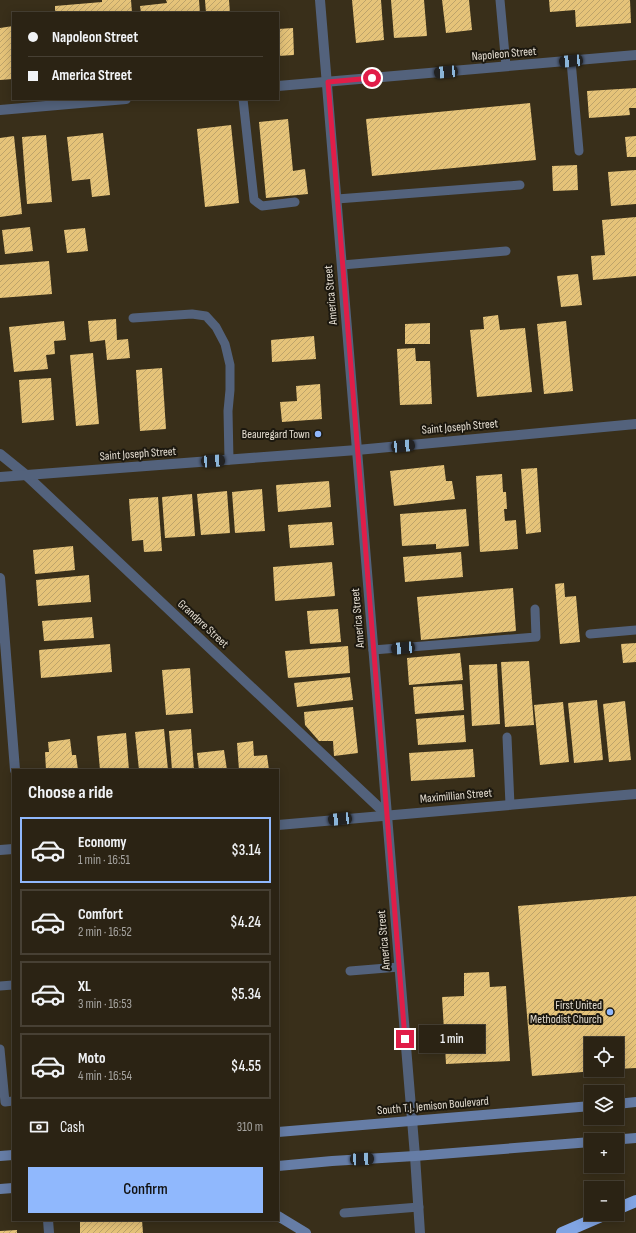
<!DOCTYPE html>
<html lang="en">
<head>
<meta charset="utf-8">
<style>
	:root { --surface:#2b2314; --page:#372f22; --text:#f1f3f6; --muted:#a6a4a0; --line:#474034; --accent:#90b8fd }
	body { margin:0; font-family:"Sofia Sans Condensed",sans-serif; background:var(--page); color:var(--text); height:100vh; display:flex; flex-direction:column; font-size:15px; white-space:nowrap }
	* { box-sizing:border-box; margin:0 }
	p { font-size:13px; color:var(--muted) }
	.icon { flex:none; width:22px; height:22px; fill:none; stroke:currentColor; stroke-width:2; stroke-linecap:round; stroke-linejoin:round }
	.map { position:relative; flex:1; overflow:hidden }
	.sheet { position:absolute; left:12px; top:769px; width:267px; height:452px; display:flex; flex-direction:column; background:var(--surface); border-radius:0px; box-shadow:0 2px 10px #0003,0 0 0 1px var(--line) }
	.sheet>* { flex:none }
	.top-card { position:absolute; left:12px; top:12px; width:267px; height:88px; border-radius:0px; box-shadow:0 2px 10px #0003,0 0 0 1px var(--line); display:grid; align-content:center; height:88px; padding:0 16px; background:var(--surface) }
	.fabs { position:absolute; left:584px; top:1037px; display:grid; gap:8px }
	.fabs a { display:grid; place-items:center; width:40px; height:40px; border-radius:0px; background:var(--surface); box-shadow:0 2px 10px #0003,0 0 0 1px var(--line); font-size:20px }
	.end { position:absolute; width:18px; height:18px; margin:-9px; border:5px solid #e11d48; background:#fff; box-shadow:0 0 0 2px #fff }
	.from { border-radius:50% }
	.bubble { position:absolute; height:28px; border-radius:0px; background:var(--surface); box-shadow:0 2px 10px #0003,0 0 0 1px var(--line); font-size:13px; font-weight:600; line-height:28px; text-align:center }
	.car { position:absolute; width:12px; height:24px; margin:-12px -6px; border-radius:5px; box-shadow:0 0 3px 1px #0007; background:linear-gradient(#222 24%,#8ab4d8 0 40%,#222 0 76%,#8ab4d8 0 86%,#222 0) }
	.top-card b { display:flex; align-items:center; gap:14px; height:38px; font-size:15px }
	.top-card b+b { border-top:1px solid var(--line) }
	.top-card i { width:10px; height:10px; background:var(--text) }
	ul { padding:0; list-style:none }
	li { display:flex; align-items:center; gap:12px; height:66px; margin:0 8px 6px; padding:0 8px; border:2px solid var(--line); border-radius:0px }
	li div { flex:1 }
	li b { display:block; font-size:15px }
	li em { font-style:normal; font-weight:600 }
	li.on { border-color:var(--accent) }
	li>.icon { width:36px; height:36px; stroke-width:1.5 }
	h2 { padding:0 16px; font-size:18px; line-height:48px }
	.pay { display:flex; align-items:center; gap:10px; height:44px; padding:0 16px; font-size:15px }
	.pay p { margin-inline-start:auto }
	.button { display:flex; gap:8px; margin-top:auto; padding:8px 16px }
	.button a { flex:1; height:46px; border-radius:0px; background:var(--accent); color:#111; font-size:16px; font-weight:600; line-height:46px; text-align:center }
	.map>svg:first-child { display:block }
	.building { fill:url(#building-hatch) }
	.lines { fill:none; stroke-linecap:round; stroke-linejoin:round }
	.service { stroke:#53627c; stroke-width:9 }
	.minor { stroke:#53627c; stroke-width:10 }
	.secondary { stroke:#667da6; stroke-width:10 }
	.motorway { stroke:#81a5e4; stroke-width:12 }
	.route { stroke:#e11d48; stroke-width:5 }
	.poi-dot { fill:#90b8fd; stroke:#1c180f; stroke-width:1.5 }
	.labels { text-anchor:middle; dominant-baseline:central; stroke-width:4; stroke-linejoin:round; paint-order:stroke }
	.street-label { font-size:12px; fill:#e4ddd1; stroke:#1c180f }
	.poi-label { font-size:12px; fill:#e4ddd1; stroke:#1c180f; text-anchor:end }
</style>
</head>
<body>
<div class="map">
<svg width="636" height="1233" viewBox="0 0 636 1233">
	<defs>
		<pattern id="building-hatch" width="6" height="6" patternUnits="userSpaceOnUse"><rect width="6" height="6" fill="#e5c379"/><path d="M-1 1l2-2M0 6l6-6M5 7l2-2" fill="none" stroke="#bda36a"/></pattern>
	</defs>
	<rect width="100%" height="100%" fill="#392f1a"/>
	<g class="building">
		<path d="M102 0H131L132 13H55V6L102 2Z"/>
		<path d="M166 0H199L200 13H141L140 6 167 3Z"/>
		<path d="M205 0H229L230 13H206Z"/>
		<path d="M352 0H381L384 40 356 43Z"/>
		<path d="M391 0H424L427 36 394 38Z"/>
		<path d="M442 0H469L472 30 446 33Z"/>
		<path d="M549 0H630L631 23 576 27 575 10 550 12Z"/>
		<path d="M13 26V79L0 80V28Z"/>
		<path d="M293 28 294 55 278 56V29Z"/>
		<path d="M636 88V108H629L630 115 589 118 587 91Z"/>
		<path d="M530 103 536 160 372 176 366 119Z"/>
		<path d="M288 119 293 171 305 169 308 194 266 198 259 122Z"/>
		<path d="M231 125 239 203 205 207 197 129Z"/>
		<path d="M103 133 110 195 92 197 90 179 72 181 67 137Z"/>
		<path d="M46 135 52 202 27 204 22 137Z"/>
		<path d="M14 136 22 214 0 217V138Z"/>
		<path d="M636 136V157H627L625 137Z"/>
		<path d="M577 165 578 190 553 191 552 166Z"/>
		<path d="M636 170V204L611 206 608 172Z"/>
		<path d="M636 217V276L593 280 591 256 605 255 602 220Z"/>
		<path d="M30 227 33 251 5 254 2 230Z"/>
		<path d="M85 228 88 251 67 253 64 230Z"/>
		<path d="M49 261 52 294 0 298V265Z"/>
		<path d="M578 274 582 305 561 307 557 276Z"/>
		<path d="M498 315 500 330 525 328 532 392 477 397 470 330 484 329 483 317Z"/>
		<path d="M116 319 117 340 128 339 130 358 107 360 105 340 90 342 88 321Z"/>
		<path d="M64 321 66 340 54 341 55 354 46 355 48 369 14 372 9 327Z"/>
		<path d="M566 321 573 391 544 394 537 324Z"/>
		<path d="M430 323V344H405V324Z"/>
		<path d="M314 336 316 359 272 362 271 340Z"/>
		<path d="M415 348 416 361H430L432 404 400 405 397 349Z"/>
		<path d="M93 353 99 424 76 426 70 355Z"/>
		<path d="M162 368 166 429 140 431 136 370Z"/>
		<path d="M51 378 54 420 22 423 19 380Z"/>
		<path d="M320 384 322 419 282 422 280 402 297 401 296 386Z"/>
		<path d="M444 465 446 481H452L455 499 394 506 390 471Z"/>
		<path d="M537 468 541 532 526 534 521 469Z"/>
		<path d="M502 474 503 492H506L507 509H504L505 521 516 520 518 549 480 552 476 476Z"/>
		<path d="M329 481 331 507 278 512 276 485Z"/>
		<path d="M262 489 265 531 235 533 232 492Z"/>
		<path d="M227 491 230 533 201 535 197 494Z"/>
		<path d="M192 494 195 536 165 538 162 497Z"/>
		<path d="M158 497 162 551 144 552 143 540 132 541 129 499Z"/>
		<path d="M466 509 469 546 436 549V544L402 546 400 514Z"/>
		<path d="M332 522 334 545 290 548 288 525Z"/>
		<path d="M73 546 75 570 35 574 33 550Z"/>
		<path d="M461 552 463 577 405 582 403 557Z"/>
		<path d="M332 562 335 596 275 601 273 567Z"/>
		<path d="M89 575 91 602 38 606 36 580Z"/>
		<path d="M564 583 565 597 576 596 580 642 560 644 555 584Z"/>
		<path d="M513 588 516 631 421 640 417 597Z"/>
		<path d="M338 609 341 642 310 644 307 611Z"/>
		<path d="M92 617 94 638 44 641 42 621Z"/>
		<path d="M636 643V662L623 663 621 644Z"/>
		<path d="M110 644 112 672 41 678 39 650Z"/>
		<path d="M348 646 350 673 288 678 285 651Z"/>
		<path d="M460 653 463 680 409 685 407 658Z"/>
		<path d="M529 661 534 725 505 727 501 662Z"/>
		<path d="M497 664 500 724 472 726 469 665Z"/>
		<path d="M190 668 193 713 166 715 162 670Z"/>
		<path d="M350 677 353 700 297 707 294 683Z"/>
		<path d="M462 684 464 710 415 714 413 687Z"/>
		<path d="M597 700 603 760 574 763 568 703Z"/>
		<path d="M625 701 631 760 609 762 603 704Z"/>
		<path d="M563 702 569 762 540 765 534 705Z"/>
		<path d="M353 707 358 753 334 756 333 741H319L305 725 304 712Z"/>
		<path d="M464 715 466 742 418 745 416 719Z"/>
		<path d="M164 729 168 770H139L135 732Z"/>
		<path d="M191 729 194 770H172L169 731Z"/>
		<path d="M126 733 129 770H100L97 736Z"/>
		<path d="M70 739 72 755H76L78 770H46L45 752H49L48 742Z"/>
		<path d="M253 741 254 756 267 755 269 770H239L237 743Z"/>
		<path d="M473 749 475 777 411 781 409 753Z"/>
		<path d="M224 750 227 770H199L197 753Z"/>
		<path d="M636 896V1068L617 1069V1044H591V1070H595V1071L532 1076 518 906Z"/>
		<path d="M489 972 490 987 506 986 510 1061 446 1064 442 997 464 996V973Z"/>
		<path d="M80 1220H142L143 1233H80Z"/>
		<path d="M17 1230V1233H0V1231Z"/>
	</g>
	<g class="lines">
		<g class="service">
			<path d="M500 0 506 66"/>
			<path d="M571 61 579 151"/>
			<path d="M243 99 254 200 262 206 295 202"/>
			<path d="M337 199 520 185"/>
			<path d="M342 265 506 251"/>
			<path d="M133 318 192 314 206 316 216 327 225 344 230 365V390L228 411 229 460"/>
			<path d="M590 634 636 630"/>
			<path d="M373 650 536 637 535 609"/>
			<path d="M507 737 510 805"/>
			<path d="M350 971 399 967"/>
			<path d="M0 986 13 985"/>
			<path d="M0 1049 5 1102 13 1101"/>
			<path d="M344 1213 419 1207"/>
		</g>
		<g class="minor">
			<path d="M320 0 415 1156 420 1233"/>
			<path d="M278 86 636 55"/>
			<path d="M0 110 126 99"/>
			<path d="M0 454 26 475 387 815"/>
			<path d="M0 477 357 450 636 424"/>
			<path d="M0 578 15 770"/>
			<path d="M278 825 636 794"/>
			<path d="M0 850 13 849"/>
			<path d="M48 1220 49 1233"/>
		</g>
		<g class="secondary">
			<path d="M617 1104 636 1102"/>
			<path d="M278 1132 591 1106"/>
			<path d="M611 1140 636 1138"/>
			<path d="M0 1156 13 1155"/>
			<path d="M278 1166 332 1161 415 1156 591 1142"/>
			<path d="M0 1189 13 1188"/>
			<path d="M278 1216 306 1233"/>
		</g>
		<g class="motorway">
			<path d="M617 1209 636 1201"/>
			<path d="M562 1233 606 1214"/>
		</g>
	</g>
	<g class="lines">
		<path class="route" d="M372 78 328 82 405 1039"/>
	</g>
	<g class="poi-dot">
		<circle cx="318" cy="434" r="4"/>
		<circle cx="610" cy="1012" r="4"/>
	</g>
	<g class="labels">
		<g class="street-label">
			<text transform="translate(504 54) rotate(-5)">Napoleon Street</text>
			<text transform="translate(331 295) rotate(-95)">America Street</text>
			<text transform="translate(460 427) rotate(-5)">Saint Joseph Street</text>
			<text transform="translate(138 454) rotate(-4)">Saint Joseph Street</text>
			<text transform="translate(358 618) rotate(-95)">America Street</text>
			<text transform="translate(203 624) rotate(43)">Grandpre Street</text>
			<text transform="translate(456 796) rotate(-5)">Maximillian Street</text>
			<text transform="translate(384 940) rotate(-95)">America Street</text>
			<text transform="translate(433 1106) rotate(-5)">South T.J. Jemison Boulevard</text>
		</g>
		<g class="poi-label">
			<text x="310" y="434">Beauregard Town</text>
			<text x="602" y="1005">First United<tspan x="602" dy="14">Methodist Church</tspan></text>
		</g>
	</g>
</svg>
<div class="fabs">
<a><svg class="icon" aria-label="locate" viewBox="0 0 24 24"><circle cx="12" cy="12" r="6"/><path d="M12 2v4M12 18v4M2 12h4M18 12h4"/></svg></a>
<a><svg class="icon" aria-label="layers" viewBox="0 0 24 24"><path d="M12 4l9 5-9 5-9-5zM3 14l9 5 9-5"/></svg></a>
<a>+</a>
<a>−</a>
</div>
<i class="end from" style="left:372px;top:78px"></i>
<i class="end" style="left:405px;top:1039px"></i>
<div class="bubble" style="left:419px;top:1025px;width:66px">1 min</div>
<i class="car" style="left:571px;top:61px;rotate:265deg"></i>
<i class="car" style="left:446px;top:72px;rotate:265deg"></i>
<i class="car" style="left:403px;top:446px;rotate:85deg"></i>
<i class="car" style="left:213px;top:461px;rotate:86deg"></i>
<i class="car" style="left:403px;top:648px;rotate:265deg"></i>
<i class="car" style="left:340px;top:819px;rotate:264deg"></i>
<i class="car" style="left:362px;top:1159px;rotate:87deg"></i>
<div class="top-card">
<b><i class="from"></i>Napoleon Street</b>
<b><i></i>America Street</b>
</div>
<section class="sheet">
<h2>Choose a ride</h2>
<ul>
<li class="on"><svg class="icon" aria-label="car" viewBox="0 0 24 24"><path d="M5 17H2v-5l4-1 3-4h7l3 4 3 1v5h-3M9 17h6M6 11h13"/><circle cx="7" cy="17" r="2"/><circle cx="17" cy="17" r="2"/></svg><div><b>Economy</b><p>1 min · 16:51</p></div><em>$3.14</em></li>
<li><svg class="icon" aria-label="car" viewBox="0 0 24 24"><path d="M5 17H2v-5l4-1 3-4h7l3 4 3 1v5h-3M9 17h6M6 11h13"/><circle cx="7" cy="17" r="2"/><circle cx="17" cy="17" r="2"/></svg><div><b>Comfort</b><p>2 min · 16:52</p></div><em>$4.24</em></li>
<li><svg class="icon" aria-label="car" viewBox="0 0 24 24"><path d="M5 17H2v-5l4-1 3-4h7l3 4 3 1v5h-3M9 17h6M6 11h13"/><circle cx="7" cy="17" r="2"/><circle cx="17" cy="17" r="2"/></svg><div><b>XL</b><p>3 min · 16:53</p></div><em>$5.34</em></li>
<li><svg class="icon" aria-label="car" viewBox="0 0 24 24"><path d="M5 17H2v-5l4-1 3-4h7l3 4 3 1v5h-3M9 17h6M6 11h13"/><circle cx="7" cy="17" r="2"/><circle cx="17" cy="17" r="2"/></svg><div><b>Moto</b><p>4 min · 16:54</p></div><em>$4.55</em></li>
</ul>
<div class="pay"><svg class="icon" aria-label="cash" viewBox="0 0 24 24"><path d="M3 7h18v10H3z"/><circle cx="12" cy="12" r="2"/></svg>Cash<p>310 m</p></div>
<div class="button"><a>Confirm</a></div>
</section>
</div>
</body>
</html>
